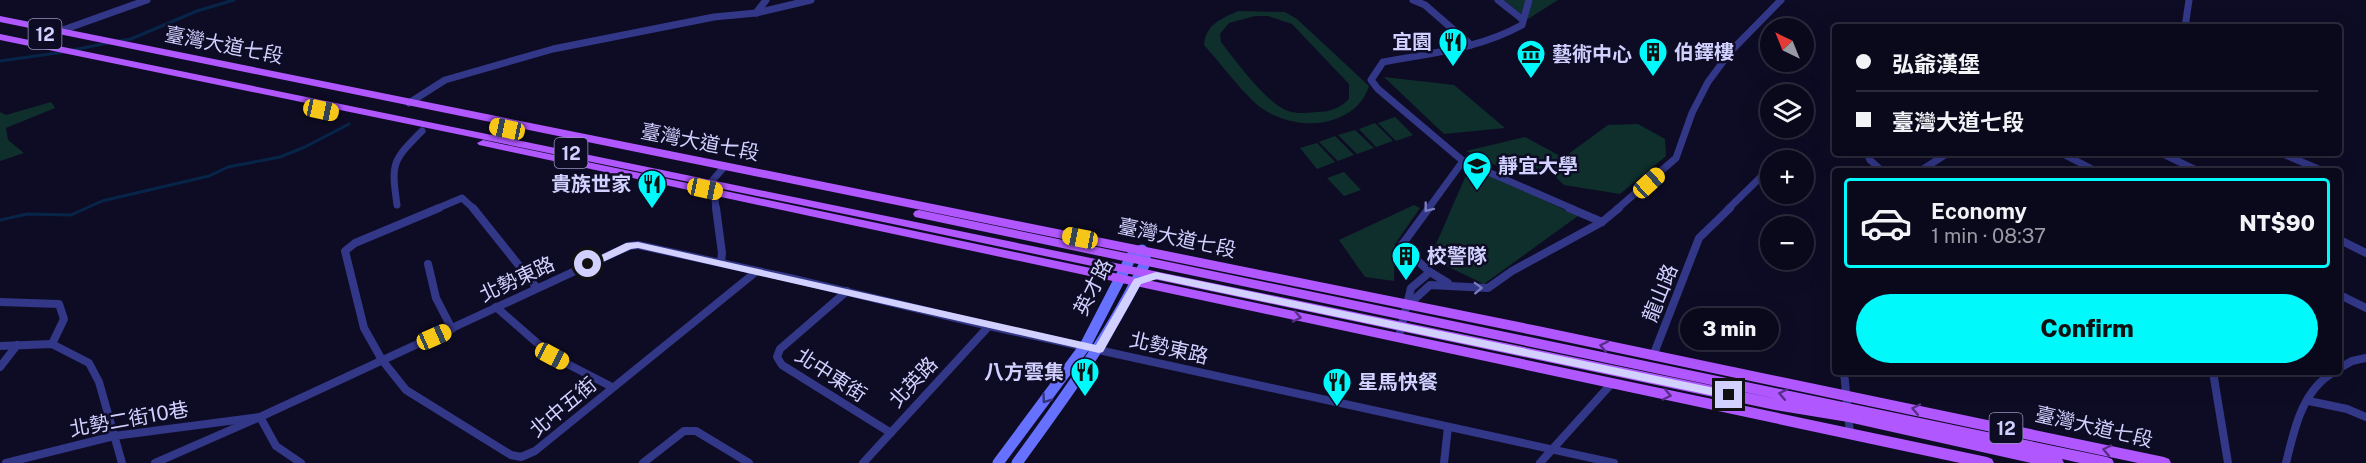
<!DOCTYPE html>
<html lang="en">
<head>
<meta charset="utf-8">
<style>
	:root { --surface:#0a091c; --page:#131225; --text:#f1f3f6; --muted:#999aa3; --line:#2a2a3b; --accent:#00f9fb }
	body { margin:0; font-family:"Public Sans","Noto Sans TC",sans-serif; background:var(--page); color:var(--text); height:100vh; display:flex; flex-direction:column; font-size:22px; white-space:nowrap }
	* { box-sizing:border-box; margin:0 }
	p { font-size:20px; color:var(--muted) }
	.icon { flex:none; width:33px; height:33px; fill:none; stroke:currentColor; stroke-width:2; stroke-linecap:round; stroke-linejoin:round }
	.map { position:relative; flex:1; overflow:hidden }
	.details { position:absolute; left:1832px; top:168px; width:510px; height:207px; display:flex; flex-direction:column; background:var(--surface); border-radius:6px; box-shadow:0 6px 24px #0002,0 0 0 2px var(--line) }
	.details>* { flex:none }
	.hud { position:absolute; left:1832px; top:24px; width:510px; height:132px; border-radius:6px; box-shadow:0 6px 24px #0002,0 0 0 2px var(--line); display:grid; align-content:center; height:132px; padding:0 24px; background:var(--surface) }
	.needle { width:39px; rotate:317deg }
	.controls { position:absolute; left:1760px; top:18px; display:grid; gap:12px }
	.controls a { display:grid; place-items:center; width:54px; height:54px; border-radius:50%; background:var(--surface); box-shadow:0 6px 24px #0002,0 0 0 2px var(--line); font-size:30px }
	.end { position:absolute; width:27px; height:27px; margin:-14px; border:8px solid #d1d0ff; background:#111; box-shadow:0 0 0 3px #111 }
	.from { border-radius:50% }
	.bubble { position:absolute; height:42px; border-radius:21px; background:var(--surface); box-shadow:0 6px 24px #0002,0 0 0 2px var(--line); font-size:20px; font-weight:800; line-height:42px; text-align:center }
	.car { position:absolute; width:18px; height:36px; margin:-18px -9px; border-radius:8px; box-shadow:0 0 4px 2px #0007; background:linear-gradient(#f5c518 24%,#345 0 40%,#f5c518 0 76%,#345 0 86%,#f5c518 0) }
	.hud b { display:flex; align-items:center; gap:21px; height:57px; font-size:22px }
	.hud b+b { border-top:2px solid var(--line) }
	.hud i { width:15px; height:15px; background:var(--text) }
	ul { padding:10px 0 0; list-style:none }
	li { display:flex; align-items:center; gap:18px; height:90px; margin:0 12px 9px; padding:0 12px; border:3px solid var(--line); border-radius:6px }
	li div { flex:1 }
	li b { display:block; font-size:22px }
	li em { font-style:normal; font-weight:800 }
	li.active { border-color:var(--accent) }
	li>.icon { width:54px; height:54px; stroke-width:1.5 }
	.action { display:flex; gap:12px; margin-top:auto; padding:12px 24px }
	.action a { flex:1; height:69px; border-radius:36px; background:var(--accent); color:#111; font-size:24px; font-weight:800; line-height:69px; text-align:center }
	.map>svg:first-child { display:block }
	.green { fill:#0e2f2b; fill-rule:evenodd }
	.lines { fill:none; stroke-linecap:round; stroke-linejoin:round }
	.stream { stroke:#072549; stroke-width:3 }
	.street-far1 { stroke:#323788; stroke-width:7 }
	.street { stroke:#323788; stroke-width:8 }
	.secondary { stroke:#6771ff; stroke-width:11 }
	.primary { fill:#b057ff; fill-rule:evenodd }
	.oneway { stroke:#7a7cbe }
	.oneway2 { stroke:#572e87 }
	.oneway3 { stroke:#32347c }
	.route { fill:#d1d0ff }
	.labels { text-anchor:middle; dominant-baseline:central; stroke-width:5; stroke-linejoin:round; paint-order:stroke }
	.shield { fill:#0e0c25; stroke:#9695be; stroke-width:1.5 }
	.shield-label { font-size:18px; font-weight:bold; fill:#d1d0ff }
	.poi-label { font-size:20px; font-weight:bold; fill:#d1d0ff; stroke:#0e0c25; text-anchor:start }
	.street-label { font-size:20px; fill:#d1d0ff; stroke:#0e0c25 }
</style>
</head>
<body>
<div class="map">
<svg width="2366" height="463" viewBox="0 0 2366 463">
	<rect width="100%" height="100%" fill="#0e0c25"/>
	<g class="green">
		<path d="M1504 0H1558L1528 19Z"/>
		<path d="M1238 11 1285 12 1297 19 1369 86C1364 102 1353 112 1338 118 1315 128 1284 123 1263 109 1246 98 1219 61 1204 45 1206 24 1221 19 1238 11ZM1255 16H1268L1292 24 1349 84V99C1339 109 1329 112 1316 112 1307 113 1297 114 1288 111 1267 104 1235 60 1221 42L1220 34 1229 23Z"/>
		<path d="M1384 77 1454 85 1505 128 1444 134Z"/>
		<path d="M51 102 55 108 6 128 8 140 24 153 0 161V112L6 115Z"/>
		<path d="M1395 117 1413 135 1396 141 1378 123Z"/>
		<path d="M1375 123 1393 141 1376 147 1359 129Z"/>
		<path d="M1638 124 1665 139 1666 156 1620 194 1564 185 1548 169 1608 125Z"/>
		<path d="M1355 130 1374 148 1357 154 1338 135Z"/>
		<path d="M1335 136 1354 155 1338 161 1319 142Z"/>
		<path d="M1525 137 1562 157 1548 168 1508 171 1466 151Z"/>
		<path d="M1317 143 1335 162 1317 169 1300 148Z"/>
		<path d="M1470 166 1578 216 1484 284 1430 258Z"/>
		<path d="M1344 172 1361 190 1344 196 1327 178Z"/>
		<path d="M1414 205 1420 208 1395 244 1394 281 1365 277 1339 240Z"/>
	</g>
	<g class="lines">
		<g class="stream">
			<path d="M118 41 131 39 197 11 234 0"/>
			<path d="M73 50 108 43"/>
			<path d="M0 61 64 52"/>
			<path d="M0 220 27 214 71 215 102 201 209 176 228 167 280 157 305 147 349 124"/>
		</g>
		<g class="street-far1">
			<path d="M1413 0 1425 5 1471 45"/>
			<path d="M1498 0 1522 19"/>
			<path d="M1529 0 1522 25C1479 49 1431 53 1383 62L1371 80 1378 89 1463 161 1573 209"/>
			<path d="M756 13 766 0"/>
			<path d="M2185 27 2189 0"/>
			<path d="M60 31 147 0"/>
			<path d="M409 103 445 80 553 49 714 17 756 13 811 0"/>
			<path d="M1867 153 1870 160 1882 171"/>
			<path d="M2061 153 2096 171"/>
			<path d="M2161 153 2198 171"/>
			<path d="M2281 153 2323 171"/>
			<path d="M1920 171 1948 153"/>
			<path d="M397 205C391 163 392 161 422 131"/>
			<path d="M436 209 462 198 474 209"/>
			<path d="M716 209 715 199 705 189 725 166"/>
			<path d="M1428 209 1463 161"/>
			<path d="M1617 209 1676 158 1692 113 1708 82 1731 51 1781 0"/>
			<path d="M1728 209 1769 169"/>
		</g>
		<g class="street">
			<path d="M439 208 355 243 345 251 364 328 382 360 406 390 511 455 521 457 535 451 757 271"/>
			<path d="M473 208 537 288"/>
			<path d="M716 208 722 253 721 262"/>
			<path d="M1429 208 1401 246 1430 272 1448 283"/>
			<path d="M1569 208 1602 222"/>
			<path d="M2338 239 2366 253"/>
			<path d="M428 264 436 298 452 329"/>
			<path d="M847 291 780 349 777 357 782 365 891 433"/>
			<path d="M2338 294 2366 308"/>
			<path d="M0 302 59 304 64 319 52 344"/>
			<path d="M1407 306 1430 285 1488 288 1512 271 1602 222 1619 208"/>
			<path d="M496 307 552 356 612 387"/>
			<path d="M1400 332 1411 288 1430 272"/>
			<path d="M0 346 52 344 89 363 99 382 122 463"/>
			<path d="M1653 356 1699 238 1730 208"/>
			<path d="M0 367 17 345"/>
			<path d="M2338 369 2352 361 2366 358"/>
			<path d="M1844 372 1850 433"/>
			<path d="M2213 372 2228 463"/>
			<path d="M2309 401 2347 409 2366 417"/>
			<path d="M6 463 114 436 260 417 276 446 301 463"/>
			<path d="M155 463 260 417 629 246 638 245 794 279 989 326 1614 463"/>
			<path d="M643 463 684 431H696L749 463"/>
			<path d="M863 463 989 326"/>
			<path d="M1444 463 1448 427"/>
			<path d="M1540 463 1612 383"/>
			<path d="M2286 463C2294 430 2302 390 2334 372"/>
		</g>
		<path class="secondary" d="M998 463 1085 346 1131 257 1142 250 1146 261C1112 334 1064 398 1017 463"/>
		<g class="primary">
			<path d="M0 16 1538 326 2164 457 2169 459 2171 463H2138L1538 336 0 22Z"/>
			<path d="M0 34 1797 403 915 217 913 214 915 211 919 210 2107 457 2112 459 2114 463H2080L2062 459 2064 463H2031L1848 422 1775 410 888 223 0 40Z"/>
			<path d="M483 140 1987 457 1992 459 1994 463H1960L479 145 477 143Z"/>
		</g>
	</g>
	<defs><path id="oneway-chevron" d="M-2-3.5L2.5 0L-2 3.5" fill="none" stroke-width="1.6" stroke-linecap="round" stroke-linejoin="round" transform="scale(1.5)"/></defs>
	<g class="oneway">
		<use href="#oneway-chevron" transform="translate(1428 208) rotate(128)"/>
		<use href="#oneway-chevron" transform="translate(1478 288) rotate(-2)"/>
	</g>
	<g class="oneway2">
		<use href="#oneway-chevron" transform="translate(1297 317) rotate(12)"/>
		<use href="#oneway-chevron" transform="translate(1604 346) rotate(-168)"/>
		<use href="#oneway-chevron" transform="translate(1783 394) rotate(-168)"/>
		<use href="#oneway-chevron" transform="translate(1667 395) rotate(12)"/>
		<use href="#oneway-chevron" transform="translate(1916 409) rotate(-168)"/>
		<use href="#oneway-chevron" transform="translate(2107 450) rotate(-168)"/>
	</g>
	<use class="oneway3" href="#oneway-chevron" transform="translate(1046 399) rotate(126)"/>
	<path class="route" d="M638 242 1096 345 1134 279 1156 272 1729 391 1734 395 1729 399 1157 279 1141 284 1103 352 1099 353 638 248 631 249 592 267H584L583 264 626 243Z"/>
	<defs>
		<g id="restaurant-pin" transform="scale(1.5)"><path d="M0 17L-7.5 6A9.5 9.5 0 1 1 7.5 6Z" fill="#00f9fb" stroke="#0e0c25"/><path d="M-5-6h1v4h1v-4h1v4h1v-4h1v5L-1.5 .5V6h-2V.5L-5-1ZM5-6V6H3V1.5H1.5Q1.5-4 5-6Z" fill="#111"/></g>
		<g id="building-pin" transform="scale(1.5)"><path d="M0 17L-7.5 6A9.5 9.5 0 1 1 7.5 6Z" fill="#00f9fb" stroke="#0e0c25"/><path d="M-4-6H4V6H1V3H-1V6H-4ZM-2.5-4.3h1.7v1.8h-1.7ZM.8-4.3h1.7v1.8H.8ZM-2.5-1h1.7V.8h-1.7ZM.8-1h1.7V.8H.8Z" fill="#111"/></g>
		<g id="museum-pin" transform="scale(1.5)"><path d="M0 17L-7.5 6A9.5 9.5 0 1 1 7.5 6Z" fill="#00f9fb" stroke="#0e0c25"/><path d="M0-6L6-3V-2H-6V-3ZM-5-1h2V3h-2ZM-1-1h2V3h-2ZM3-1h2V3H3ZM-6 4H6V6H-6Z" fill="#111"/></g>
		<g id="university-pin" transform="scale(1.5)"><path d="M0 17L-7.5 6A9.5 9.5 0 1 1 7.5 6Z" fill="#00f9fb" stroke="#0e0c25"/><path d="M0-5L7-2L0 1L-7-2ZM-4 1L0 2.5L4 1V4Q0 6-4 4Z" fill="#111"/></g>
	</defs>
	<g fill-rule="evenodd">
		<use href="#restaurant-pin" x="1453" y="42"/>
		<use href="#building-pin" x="1653" y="52"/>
		<use href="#museum-pin" x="1531" y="54"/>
		<use href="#university-pin" x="1477" y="166"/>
		<use href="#restaurant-pin" x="652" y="184"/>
		<use href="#building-pin" x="1406" y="256"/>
		<use href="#restaurant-pin" x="1085" y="372"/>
		<use href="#restaurant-pin" x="1337" y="382"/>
	</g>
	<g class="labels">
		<g class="shield">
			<rect x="28.5" y="19" width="33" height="30" rx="4.5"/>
			<rect x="554.5" y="138" width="33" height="30" rx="4.5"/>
			<rect x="1989.5" y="413" width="33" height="30" rx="4.5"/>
		</g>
		<g class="shield-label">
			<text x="45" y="34">12</text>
			<text x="571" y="153">12</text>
			<text x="2006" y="428">12</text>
		</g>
		<g class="poi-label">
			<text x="1432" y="42" text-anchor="end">宜園</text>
			<text x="1674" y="52">伯鐸樓</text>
			<text x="1552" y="54">藝術中心</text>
			<text x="1498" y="166">靜宜大學</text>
			<text x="631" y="184" text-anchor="end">貴族世家</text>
			<text x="1427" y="256">校警隊</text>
			<text x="1064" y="372" text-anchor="end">八方雲集</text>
			<text x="1358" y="382">星馬快餐</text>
		</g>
		<g class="street-label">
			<text transform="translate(224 45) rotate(11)">臺灣大道七段</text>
			<text transform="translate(700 142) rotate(11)">臺灣大道七段</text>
			<text transform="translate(1177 238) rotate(12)">臺灣大道七段</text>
			<text transform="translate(517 279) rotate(-25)">北勢東路</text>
			<text transform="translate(1093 287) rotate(-63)">英才路</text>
			<text transform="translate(1660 293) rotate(-68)">龍山路</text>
			<text transform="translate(1169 348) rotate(13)">北勢東路</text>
			<text transform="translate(831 375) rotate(33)">北中東街</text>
			<text transform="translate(913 382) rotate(-47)">北英路</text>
			<text transform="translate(563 407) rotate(-40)">北中五街</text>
			<text transform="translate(129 419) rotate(-10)">北勢二街10巷</text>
			<text transform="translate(2094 427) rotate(13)">臺灣大道七段</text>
		</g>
	</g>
</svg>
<div class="controls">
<a><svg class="needle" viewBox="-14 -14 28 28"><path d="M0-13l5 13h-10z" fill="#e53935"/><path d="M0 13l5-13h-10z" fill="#999aa3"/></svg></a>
<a><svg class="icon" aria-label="layers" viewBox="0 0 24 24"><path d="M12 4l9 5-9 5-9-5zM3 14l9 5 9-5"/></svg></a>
<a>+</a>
<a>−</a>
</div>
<i class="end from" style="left:588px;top:264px"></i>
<i class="end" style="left:1729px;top:395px"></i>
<div class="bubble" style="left:1680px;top:308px;width:99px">3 min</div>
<i class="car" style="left:321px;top:110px;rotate:102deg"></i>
<i class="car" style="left:507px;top:129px;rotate:282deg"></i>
<i class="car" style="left:1649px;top:183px;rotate:48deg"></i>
<i class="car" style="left:705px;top:189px;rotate:102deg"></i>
<i class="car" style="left:1080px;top:238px;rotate:281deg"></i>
<i class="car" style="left:434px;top:337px;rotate:66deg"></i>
<i class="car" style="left:552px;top:356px;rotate:118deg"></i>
<div class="hud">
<b><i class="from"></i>弘爺漢堡</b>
<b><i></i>臺灣大道七段</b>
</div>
<section class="details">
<ul>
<li class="active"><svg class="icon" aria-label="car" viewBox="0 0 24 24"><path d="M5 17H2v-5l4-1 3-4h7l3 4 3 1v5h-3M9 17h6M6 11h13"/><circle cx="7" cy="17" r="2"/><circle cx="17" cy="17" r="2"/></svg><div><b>Economy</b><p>1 min · 08:37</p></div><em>NT$90</em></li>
</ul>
<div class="action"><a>Confirm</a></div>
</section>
</div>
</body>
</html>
